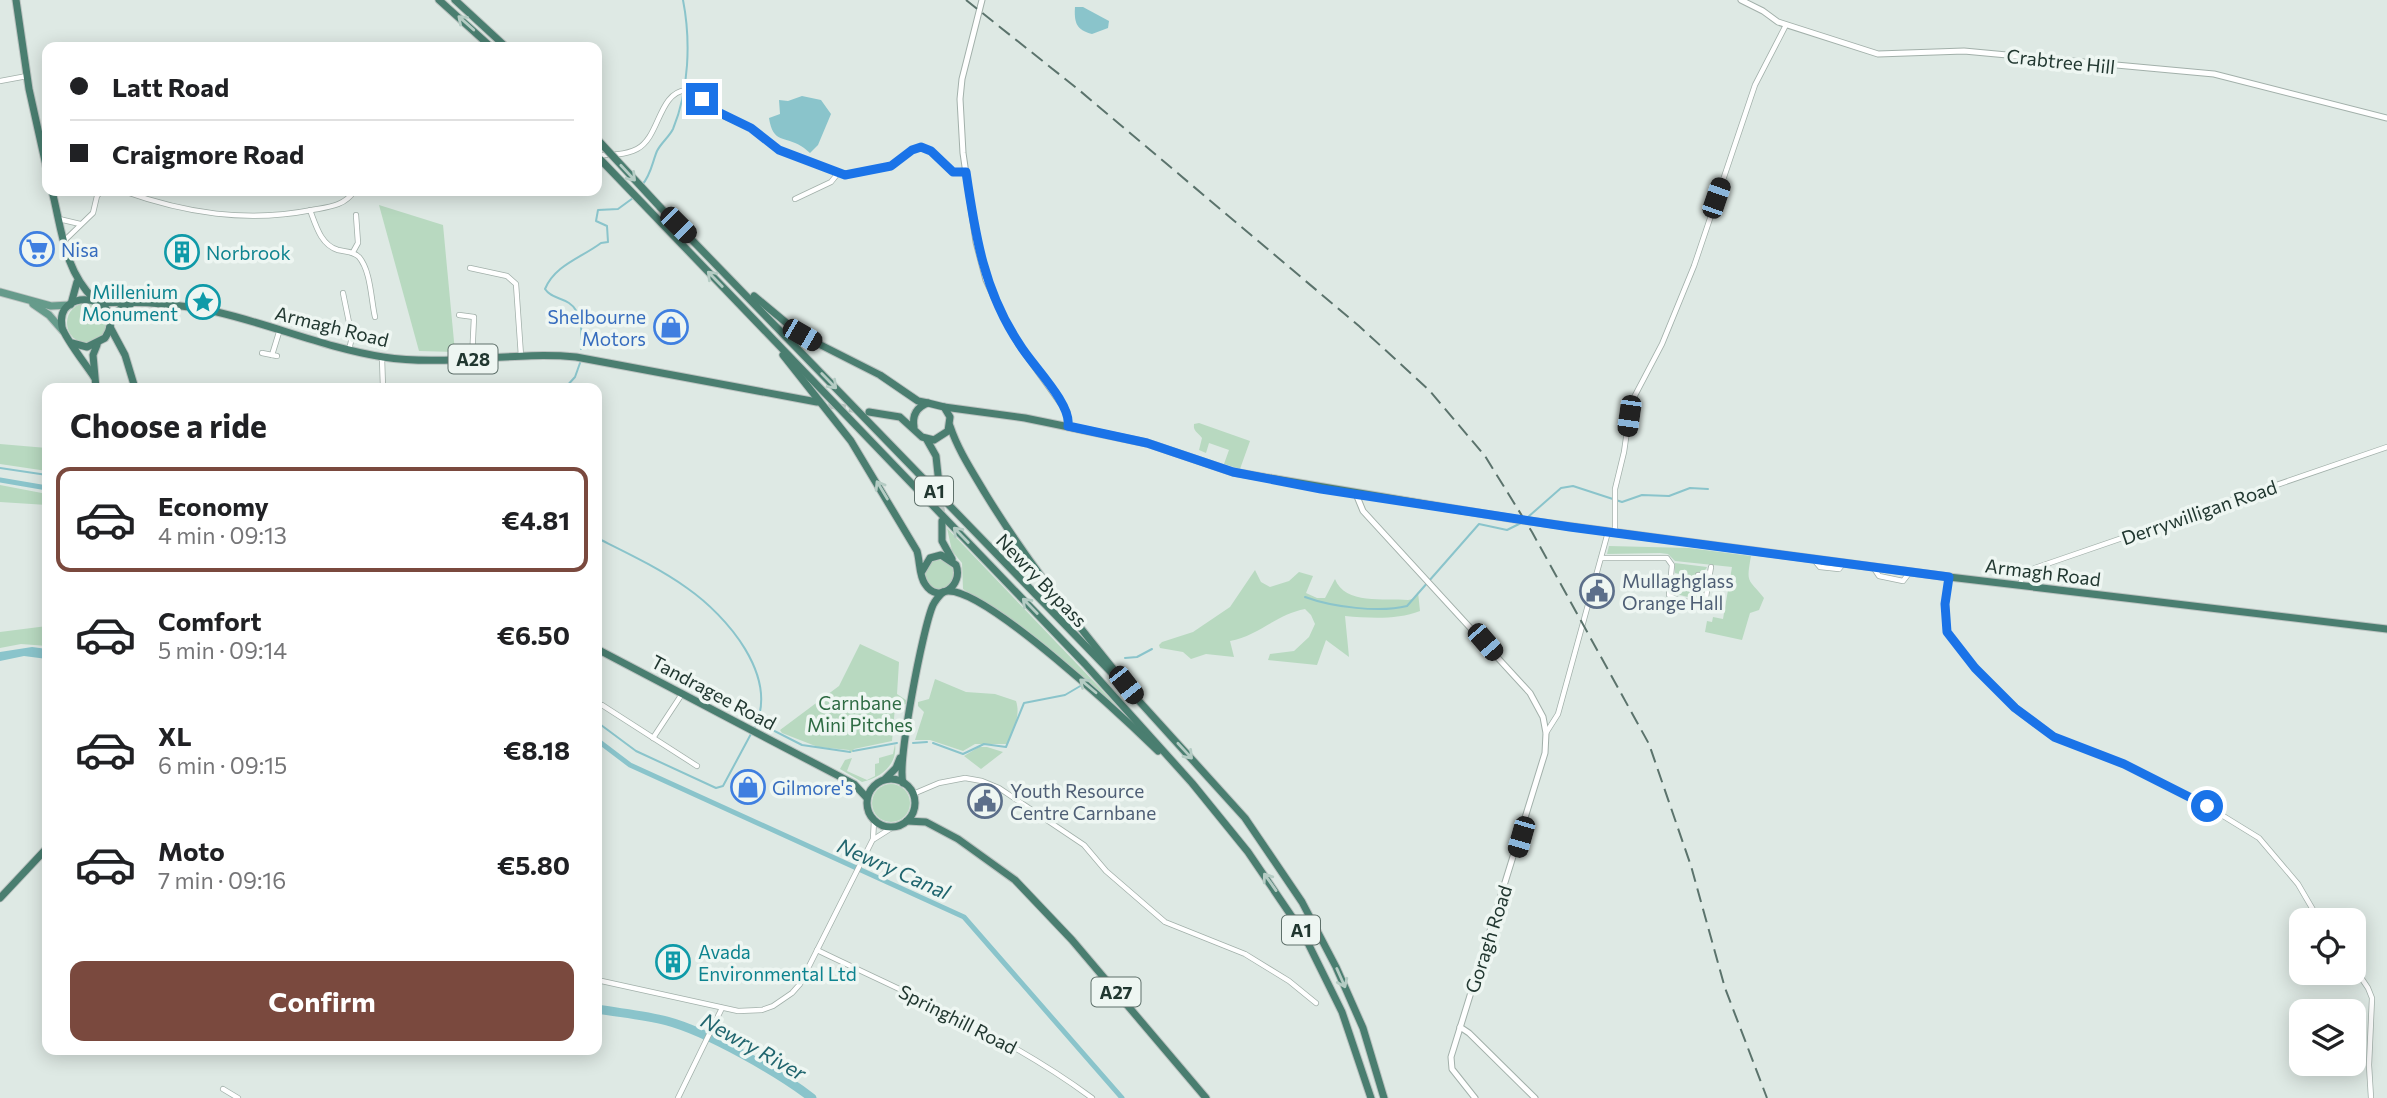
<!DOCTYPE html>
<html lang="en">
<head>
<meta charset="utf-8">
<style>
	:root { --surface:#fff; --page:#f2f2f2; --text:#202124; --muted:#757577; --line:#e0e0e0; --accent:#7a493e }
	body { margin:0; font-family:Commissioner,sans-serif; background:var(--page); color:var(--text); height:100vh; display:flex; flex-direction:column; font-size:26px; white-space:nowrap }
	* { box-sizing:border-box; margin:0 }
	p { font-size:23px; color:var(--muted) }
	.icon { flex:none; width:38px; height:38px; fill:none; stroke:currentColor; stroke-width:2; stroke-linecap:round; stroke-linejoin:round }
	.map { position:relative; flex:1; overflow:hidden }
	.side { position:absolute; left:42px; top:383px; width:560px; height:672px; display:flex; flex-direction:column; background:var(--surface); border-radius:14px; box-shadow:0 4px 18px #0003 }
	.side>* { flex:none }
	.hud { position:absolute; left:42px; top:42px; width:560px; height:154px; border-radius:14px; box-shadow:0 4px 18px #0003; display:grid; align-content:center; height:154px; padding:0 28px; background:var(--surface) }
	.fabs { position:absolute; left:2289px; top:908px; display:grid; gap:14px }
	.fabs a { display:grid; place-items:center; width:77px; height:77px; border-radius:14px; background:var(--surface); box-shadow:0 4px 18px #0003; font-size:35px }
	.end { position:absolute; width:32px; height:32px; margin:-16px; border:9px solid #1a73e8; background:#fff; box-shadow:0 0 0 4px #fff }
	.from { border-radius:50% }
	.car { position:absolute; width:21px; height:42px; margin:-21px -10px; border-radius:9px; box-shadow:0 0 5px 2px #0007; background:linear-gradient(#222 24%,#8ab4d8 0 40%,#222 0 76%,#8ab4d8 0 86%,#222 0) }
	.hud b { display:flex; align-items:center; gap:24px; height:66px; font-size:26px }
	.hud b+b { border-top:2px solid var(--line) }
	.hud i { width:18px; height:18px; background:var(--text) }
	ul { padding:0; list-style:none }
	li { display:flex; align-items:center; gap:21px; height:105px; margin:0 14px 10px; padding:0 14px; border:4px solid transparent; border-radius:14px }
	li div { flex:1 }
	li b { display:block; font-size:26px }
	li em { font-style:normal; font-weight:700 }
	li.on { border-color:var(--accent) }
	li>.icon { width:63px; height:63px; stroke-width:1.5 }
	h2 { padding:0 28px; font-size:32px; line-height:84px }
	.cta { display:flex; gap:14px; margin-top:auto; padding:14px 28px }
	.cta a { flex:1; height:80px; border-radius:14px; background:var(--accent); color:#fff; font-size:28px; font-weight:700; line-height:80px; text-align:center }
	.map>svg:first-child { display:block }
	.green { fill:#b8d9c0 }
	.water { fill:#8ac4cb }
	.lines { fill:none; stroke-linecap:round; stroke-linejoin:round }
	.stream { stroke:#8ac4cb; stroke-width:2 }
	.canal { stroke:#8ac4cb; stroke-width:5 }
	.river { stroke:#8ac4cb; stroke-width:9 }
	.trunk-tunnel { stroke:#b8c5c0; stroke-width:7; stroke-dasharray:7 3.5; stroke-linecap:butt }
	.minor-casing { stroke:#a2b0aa; stroke-width:6 }
	.tertiary-casing { stroke:#a2b0aa; stroke-width:7 }
	.primary-casing { stroke:#bcc3c1; stroke-width:9 }
	.trunk-casing { stroke:#bcc3c1; stroke-width:9 }
	.minor { stroke:#fff; stroke-width:4.5 }
	.tertiary { stroke:#fff; stroke-width:5 }
	.primary { stroke:#669b8b; stroke-width:7 }
	.trunk { stroke:#4a7e70; stroke-width:7 }
	.rail { stroke:#5b736c; stroke-width:2; stroke-dasharray:14 7; stroke-linecap:butt }
	.trunk-bridge-casing { stroke:#bcc3c1; stroke-width:9; stroke-linecap:butt }
	.trunk-bridge { stroke:#4a7e70; stroke-width:7 }
	.oneway { stroke:#b5ccc4 }
	.route { stroke:#1a73e8; stroke-width:9 }
	.labels { text-anchor:middle; dominant-baseline:central; stroke-width:7; stroke-linejoin:round; paint-order:stroke }
	.shield { fill:#eef6f2; stroke:#5e706a; stroke-width:2 }
	.shield-label { font-size:18px; font-weight:bold; fill:#213730 }
	.street-label { font-size:19px; fill:#213730; stroke:#eef6f2 }
	.shop-label { font-size:19px; fill:#366cbe; stroke:#eef6f2; text-anchor:start }
	.culture-label { font-size:19px; fill:#0d838f; stroke:#eef6f2; text-anchor:start }
	.service-label { font-size:19px; fill:#4e5e75; stroke:#eef6f2; text-anchor:start }
	.park-label { font-size:19px; fill:#2e6b43; stroke:#eef6f2 }
	.water-label { font-size:21px; font-style:italic; fill:#20656e; stroke:#eef6f2 }
</style>
</head>
<body>
<div class="map">
<svg width="2387" height="1098" viewBox="0 0 2387 1098">
	<rect width="100%" height="100%" fill="#dee9e4"/>
	<g class="green">
		<path d="M379 205 443 225 455 352 419 351Z"/>
		<circle cx="87" cy="323" r="20"/>
		<path d="M1199 423 1250 441 1240 469 1224 464 1229 450 1209 443 1206 453 1199 450 1202 438C1198 432 1193 432 1194 424Z"/>
		<path d="M0 444 47 448V471L0 464Z"/>
		<path d="M0 485 47 494V505L0 502Z"/>
		<path d="M947 528 1123 712 1036 640 963 589 962 563 952 551Z"/>
		<path d="M1609 546 1689 548 1751 556C1746 584 1748 578 1764 598L1759 610 1750 613 1742 640 1705 632 1707 621 1712 622 1713 617 1723 619 1732 567 1675 561 1668 554 1660 553 1607 554Z"/>
		<circle cx="939" cy="575" r="15"/>
		<path d="M1675 563 1707 567 1704 573 1697 572 1696 576 1704 579V584L1700 583V588L1704 589 1703 596 1692 598 1672 593 1673 583 1677 584 1679 574 1675 573Z"/>
		<path d="M1255 570 1261 582 1270 587 1289 581 1299 572 1313 576 1306 593 1317 598H1325L1335 579C1345 605 1384 598 1408 600L1413 599 1418 592 1420 611C1397 620 1369 618 1345 616L1349 657 1326 640 1317 665 1268 660 1270 654 1294 651 1309 637 1315 624 1311 615 1305 609C1277 614 1258 636 1230 641L1234 657 1206 654 1191 659 1183 652 1160 648 1159 645 1162 642 1193 632 1230 607Z"/>
		<path d="M47 626V646L21 644 0 648V632Z"/>
		<path d="M860 644 899 662 897 694 906 700V704L895 707 892 741 854 749 851 753 849 750 818 747 782 733 780 730 839 686Z"/>
		<path d="M935 679 966 692 995 694 1016 701C1021 716 1013 730 1007 744H975L963 751 930 740H915L924 712 918 706V702L929 699Z"/>
		<path d="M895 744C898 765 880 778 862 782L840 769 845 760 852 758 847 771 867 780 875 776V764L879 763V758L893 754Z"/>
		<path d="M979 747H987L1003 752 981 769 964 756Z"/>
		<circle cx="891" cy="803" r="19"/>
	</g>
	<g class="water">
		<path d="M1075 7H1083L1109 21 1108 28 1092 34C1076 30 1074 22 1075 7Z"/>
		<path d="M802 96 821 100 831 114 818 145 810 153C807 151 805 148 801 146 785 136 773 144 769 118L780 114 779 100 788 101Z"/>
		<path d="M32 647 47 649V659L24 656 0 661V652Z"/>
	</g>
	<g class="lines">
		<g class="stream">
			<path d="M642 185C651 175 652 163 657 151 661 143 669 137 673 129 689 90 691 41 683 0"/>
			<path d="M581 349C582 334 583 312 569 303 560 297 551 298 545 289 555 265 581 258 601 243L608 242 607 226 596 221 598 210 618 209 633 198"/>
			<path d="M565 388 575 377 580 363"/>
			<path d="M0 468 47 475"/>
			<path d="M1528 517 1561 488 1573 486 1622 502 1642 495 1669 496 1690 488 1708 489"/>
			<path d="M597 538C627 553 659 568 687 588 727 616 779 676 755 727"/>
			<path d="M1305 597C1332 607 1380 613 1407 606L1479 524 1507 530 1521 523"/>
			<path d="M1125 658 1137 657 1152 649"/>
			<path d="M597 722 636 751 716 788 723 786 752 732"/>
			<path d="M759 723 802 745 850 752"/>
			<path d="M913 743 927 742"/>
			<path d="M933 743 963 754 984 744 1006 747 1024 703 1065 695 1082 685"/>
			<path d="M853 751 897 743"/>
		</g>
		<g class="canal">
			<path d="M0 480 47 488"/>
			<path d="M597 740 630 765 964 917 1122 1098"/>
		</g>
		<path class="river" d="M597 1009C620 1013 644 1015 667 1021 708 1032 778 1072 812 1098"/>
		<g class="trunk-tunnel">
			<path d="M818 403 858 410"/>
			<path d="M939 484 942 519"/>
		</g>
		<g class="minor-casing">
			<g id="minor">
				<path d="M0 81 27 76"/>
				<path d="M598 155C611 155 625 155 637 149 660 137 658 93 686 90L698 95 721 115 753 129 779 150 845 175 891 166 912 150 921 147 931 151 953 172H966"/>
				<path d="M123 191C185 213 246 223 312 210 328 207 345 206 354 191"/>
				<path d="M795 199 831 182 839 172"/>
				<path d="M310 210C316 226 321 245 338 250 346 252 353 251 359 257 371 271 371 300 375 317"/>
				<path d="M59 219 80 224"/>
				<path d="M64 241 93 213 97 196 102 191"/>
				<path d="M353 252 358 243 356 215"/>
				<path d="M470 268 507 276 516 284 521 356"/>
				<path d="M343 293 352 337 349 350"/>
				<path d="M459 315 474 317 472 359"/>
				<path d="M262 353 277 356"/>
				<path d="M272 355 280 329"/>
				<path d="M382 358 383 388"/>
				<path d="M1615 533V489L1624 452 1631 403 1662 344 1694 266 1755 85 1786 25"/>
				<path d="M1602 558H1667L1672 565 1669 595C1678 603 1692 602 1705 603L1711 567"/>
				<path d="M1815 561 1820 567 1839 569 1843 564"/>
				<path d="M1873 567 1879 576 1903 581 1910 572"/>
				<path d="M1698 575 1709 576"/>
				<path d="M1949 577 1945 604 1947 632 1975 668 2015 707 2054 737 2124 764 2207 806 2259 838 2298 884 2319 920"/>
				<path d="M2020 586 2022 577 2035 568 2387 447"/>
				<path d="M602 705 697 766"/>
				<path d="M1546 733 1558 714 1608 532"/>
				<path d="M653 738 682 694"/>
				<path d="M913 794 939 783 965 778 982 781 999 788 1084 845 1106 871 1165 922 1245 954 1289 981 1316 1003"/>
				<path d="M874 839 893 827"/>
				<path d="M817 950C912 996 1007 1035 1092 1098"/>
				<path d="M2354 967 2368 988 2372 998 2369 1065 2371 1098"/>
				<path d="M597 980 738 1011 762 1010 773 1006 792 993 800 984 873 839 874 821"/>
				<path d="M223 1089 238 1098"/>
				<path d="M678 1098 722 1008"/>
			</g>
		</g>
		<g class="tertiary-casing">
			<g id="tertiary">
				<path d="M982 0 962 79 960 99 963 153 976 242 986 280 1001 312 1019 345 1067 412 1068 426"/>
				<path d="M1741 0 1763 11 1778 22 1878 54 1964 51 2214 74 2387 118"/>
				<path d="M1356 494 1363 511 1530 693 1543 717 1546 733 1545 753 1451 1057 1452 1069 1475 1098"/>
				<path d="M1460 1027 1469 1033 1535 1098"/>
			</g>
		</g>
		<g class="primary-casing">
			<g id="primary">
				<path d="M0 292 51 306 70 305"/>
				<path d="M33 304 49 315 63 331"/>
			</g>
		</g>
		<g class="trunk-casing">
			<g id="trunk">
				<path d="M16 0 29 89 47 170"/>
				<path d="M439 0 491 47"/>
				<path d="M455 0 506 47"/>
				<path d="M597 156 1085 664 1192 783 1248 852 1303 933 1342 1012 1371 1098"/>
				<path d="M52 191C62 230 64 270 94 299"/>
				<path d="M660 207 1139 701 1245 818 1302 902 1336 967 1363 1028 1384 1098"/>
				<path d="M754 296 801 335 880 375 918 401 928 403"/>
				<path d="M100 303C138 301 179 304 217 312 273 325 326 348 383 357 447 367 511 351 576 357L817 402"/>
				<path d="M71 304 77 282"/>
				<path d="M110 321 120 309 131 304"/>
				<path d="M110 327 125 355 135 388"/>
				<path d="M72 343 87 347 105 338C132 295 54 284 62 327 64 337 87 366 94 377"/>
				<path d="M783 355 851 441 917 551C920 561 919 576 925 584 938 605 964 585 956 565L941 555 930 558 921 573"/>
				<path d="M96 388 93 355 97 345"/>
				<path d="M944 407 1025 418 1147 443 1233 472 1515 519 1949 577 2387 629"/>
				<path d="M869 412 900 417 922 437 934 440 948 431 950 417 944 407 928 403C917 407 912 415 914 427"/>
				<path d="M950 426C958 450 972 471 985 493 1024 557 1068 613 1115 671"/>
				<path d="M927 440 936 456 939 484"/>
				<path d="M942 521V541L952 559"/>
				<path d="M948 591C988 590 1125 719 1158 751"/>
				<path d="M597 649 854 784 867 798"/>
				<circle cx="891" cy="803" r="24"/>
				<path d="M885 779 896 768 900 758"/>
				<path d="M903 783C897 762 923 627 933 605 935 601 939 596 943 592"/>
				<path d="M907 821 926 822 958 839 1015 880 1072 940 1206 1098"/>
				<path d="M0 898 47 848"/>
			</g>
		</g>
		<use href="#minor" class="minor"/>
		<use href="#tertiary" class="tertiary"/>
		<use href="#primary" class="primary"/>
		<use href="#trunk" class="trunk"/>
		<path class="rail" d="M966 0 1079 90 1359 326 1429 390 1485 456 1532 532 1649 744 1691 866 1725 988 1767 1098"/>
		<g class="trunk-bridge-casing">
			<path id="trunk-bridge" d="M597 139 660 207"/>
		</g>
		<use href="#trunk-bridge" class="trunk-bridge"/>
	</g>
	<defs><path id="oneway-shaft" d="M-6 0H5M1.5-3L5.5 0L1.5 3" fill="none" stroke-width="1.6" stroke-linecap="round" stroke-linejoin="round" transform="scale(1.75)"/></defs>
	<g class="oneway">
		<use href="#oneway-shaft" transform="translate(466 23) rotate(-138)"/>
		<use href="#oneway-shaft" transform="translate(628 173) rotate(47)"/>
		<use href="#oneway-shaft" transform="translate(715 279) rotate(-134)"/>
		<use href="#oneway-shaft" transform="translate(829 381) rotate(46)"/>
		<use href="#oneway-shaft" transform="translate(882 490) rotate(-121)"/>
		<use href="#oneway-shaft" transform="translate(961 535) rotate(-134)"/>
		<use href="#oneway-shaft" transform="translate(1030 606) rotate(-134)"/>
		<use href="#oneway-shaft" transform="translate(1088 686) rotate(-140)"/>
		<use href="#oneway-shaft" transform="translate(1185 751) rotate(47)"/>
		<use href="#oneway-shaft" transform="translate(1270 882) rotate(-125)"/>
		<use href="#oneway-shaft" transform="translate(1341 978) rotate(66)"/>
	</g>
	<g class="lines">
		<path class="route" d="M702 99 716 111 751 128 779 150 845 175 891 166 912 150 921 147 931 151 953 172H966C975 234 984 292 1020 345 1032 365 1072 404 1068 426L1147 443 1233 472 1321 489 1570 527 1949 577 1945 604 1947 632 1975 668 2015 708 2054 737 2124 764 2207 806"/>
	</g>
	<defs>
		<g id="supermarket-ring" transform="scale(1.75)"><circle r="9.5" fill="#eef6f2" stroke="#3f7fe0" stroke-width="1.5"/><path d="M-6-5.5h2.5l.6 2H6L4.5 2H-2.5L-4.4-4H-6ZM-1.5 3.2a1.3 1.3 0 1 0 .1 0ZM3 3.2a1.3 1.3 0 1 0 .1 0Z" fill="#3f7fe0"/></g>
		<g id="building-ring" transform="scale(1.75)"><circle r="9.5" fill="#eef6f2" stroke="#0f9aa8" stroke-width="1.5"/><path d="M-4-6H4V6H1V3H-1V6H-4ZM-2.5-4.3h1.7v1.8h-1.7ZM.8-4.3h1.7v1.8H.8ZM-2.5-1h1.7V.8h-1.7ZM.8-1h1.7V.8H.8Z" fill="#0f9aa8"/></g>
		<g id="sight-ring" transform="scale(1.75)"><circle r="9.5" fill="#eef6f2" stroke="#0f9aa8" stroke-width="1.5"/><path d="M0-6L1.8-2.2L6-1.7L2.9 1.2L3.7 5.4L0 3.3L-3.7 5.4L-2.9 1.2L-6-1.7L-1.8-2.2Z" fill="#0f9aa8"/></g>
		<g id="shop-ring" transform="scale(1.75)"><circle r="9.5" fill="#eef6f2" stroke="#3f7fe0" stroke-width="1.5"/><path d="M-5-2.5h2.3a2.7 3.5 0 0 1 5.4 0H5L5.5 6h-11ZM-1.5-2.5h3a1.5 2.3 0 0 0-3 0Z" fill="#3f7fe0"/></g>
		<g id="civic-ring" transform="scale(1.75)"><circle r="9.5" fill="#eef6f2" stroke="#5c6f8a" stroke-width="1.5"/><path d="M-.6-6.5H3V-4.5H.6V-3L4-1V1h2V6H-6V1h2V-1L-.6-3ZM-1.2 2.5V6h2.4V2.5Z" fill="#5c6f8a"/></g>
	</defs>
	<g fill-rule="evenodd">
		<use href="#supermarket-ring" x="37" y="249"/>
		<use href="#building-ring" x="182" y="252"/>
		<use href="#sight-ring" x="203" y="302"/>
		<use href="#shop-ring" x="671" y="327"/>
		<use href="#civic-ring" x="1597" y="591"/>
		<use href="#shop-ring" x="748" y="787"/>
		<use href="#civic-ring" x="985" y="801"/>
		<use href="#building-ring" x="673" y="962"/>
	</g>
	<g class="labels">
		<g class="shield">
			<rect x="448.5" y="344.5" width="49" height="29" rx="5"/>
			<rect x="915" y="476.5" width="38" height="29" rx="5"/>
			<rect x="1282" y="915.5" width="38" height="29" rx="5"/>
			<rect x="1091.5" y="977.5" width="49" height="29" rx="5"/>
		</g>
		<g class="shield-label">
			<text x="473" y="359">A28</text>
			<text x="934" y="491">A1</text>
			<text x="1301" y="930">A1</text>
			<text x="1116" y="992">A27</text>
		</g>
		<g class="street-label">
			<text transform="translate(2061 61) rotate(6)">Crabtree Hill</text>
			<text transform="translate(332 326) rotate(14)">Armagh Road</text>
			<text transform="translate(2199 512) rotate(-19)">Derrywilligan Road</text>
			<text transform="translate(2043 572) rotate(7)">Armagh Road</text>
			<text transform="translate(1042 580) rotate(46)">Newry Bypass</text>
			<text transform="translate(714 692) rotate(28)">Tandragee Road</text>
			<text transform="translate(1488 939) rotate(-72)">Goragh Road</text>
			<text transform="translate(958 1019) rotate(27)">Springhill Road</text>
		</g>
		<g class="shop-label">
			<text x="61" y="249">Nisa</text>
			<text x="646" y="316" text-anchor="end">Shelbourne<tspan x="646" dy="22">Motors</tspan></text>
			<text x="772" y="787">Gilmore's</text>
		</g>
		<g class="culture-label">
			<text x="206" y="252">Norbrook</text>
			<text x="178" y="291" text-anchor="end">Millenium<tspan x="178" dy="22">Monument</tspan></text>
			<text x="698" y="951">Avada<tspan x="698" dy="22">Environmental Ltd</tspan></text>
		</g>
		<g class="service-label">
			<text x="1622" y="580">Mullaghglass<tspan x="1622" dy="22">Orange Hall</tspan></text>
			<text x="1010" y="790">Youth Resource<tspan x="1010" dy="22">Centre Carnbane</tspan></text>
		</g>
		<g class="park-label">
			<text x="860" y="702">Carnbane<tspan x="860" dy="22">Mini Pitches</tspan></text>
		</g>
		<g class="water-label">
			<text transform="translate(894 868) rotate(24)">Newry Canal</text>
			<text transform="translate(754 1046) rotate(29)">Newry River</text>
		</g>
	</g>
</svg>
<div class="fabs">
<a><svg class="icon" aria-label="locate" viewBox="0 0 24 24"><circle cx="12" cy="12" r="6"/><path d="M12 2v4M12 18v4M2 12h4M18 12h4"/></svg></a>
<a><svg class="icon" aria-label="layers" viewBox="0 0 24 24"><path d="M12 4l9 5-9 5-9-5zM3 14l9 5 9-5"/></svg></a>
</div>
<i class="end from" style="left:2207px;top:806px"></i>
<i class="end" style="left:702px;top:99px"></i>
<i class="car" style="left:1716px;top:198px;rotate:19deg"></i>
<i class="car" style="left:678px;top:225px;rotate:135deg"></i>
<i class="car" style="left:802px;top:335px;rotate:120deg"></i>
<i class="car" style="left:1629px;top:416px;rotate:188deg"></i>
<i class="car" style="left:1485px;top:642px;rotate:139deg"></i>
<i class="car" style="left:1126px;top:685px;rotate:142deg"></i>
<i class="car" style="left:1521px;top:837px;rotate:196deg"></i>
<div class="hud">
<b><i class="from"></i>Latt Road</b>
<b><i></i>Craigmore Road</b>
</div>
<section class="side">
<h2>Choose a ride</h2>
<ul>
<li class="on"><svg class="icon" aria-label="car" viewBox="0 0 24 24"><path d="M5 17H2v-5l4-1 3-4h7l3 4 3 1v5h-3M9 17h6M6 11h13"/><circle cx="7" cy="17" r="2"/><circle cx="17" cy="17" r="2"/></svg><div><b>Economy</b><p>4 min · 09:13</p></div><em>€4.81</em></li>
<li><svg class="icon" aria-label="car" viewBox="0 0 24 24"><path d="M5 17H2v-5l4-1 3-4h7l3 4 3 1v5h-3M9 17h6M6 11h13"/><circle cx="7" cy="17" r="2"/><circle cx="17" cy="17" r="2"/></svg><div><b>Comfort</b><p>5 min · 09:14</p></div><em>€6.50</em></li>
<li><svg class="icon" aria-label="car" viewBox="0 0 24 24"><path d="M5 17H2v-5l4-1 3-4h7l3 4 3 1v5h-3M9 17h6M6 11h13"/><circle cx="7" cy="17" r="2"/><circle cx="17" cy="17" r="2"/></svg><div><b>XL</b><p>6 min · 09:15</p></div><em>€8.18</em></li>
<li><svg class="icon" aria-label="car" viewBox="0 0 24 24"><path d="M5 17H2v-5l4-1 3-4h7l3 4 3 1v5h-3M9 17h6M6 11h13"/><circle cx="7" cy="17" r="2"/><circle cx="17" cy="17" r="2"/></svg><div><b>Moto</b><p>7 min · 09:16</p></div><em>€5.80</em></li>
</ul>
<div class="cta"><a>Confirm</a></div>
</section>
</div>
</body>
</html>
